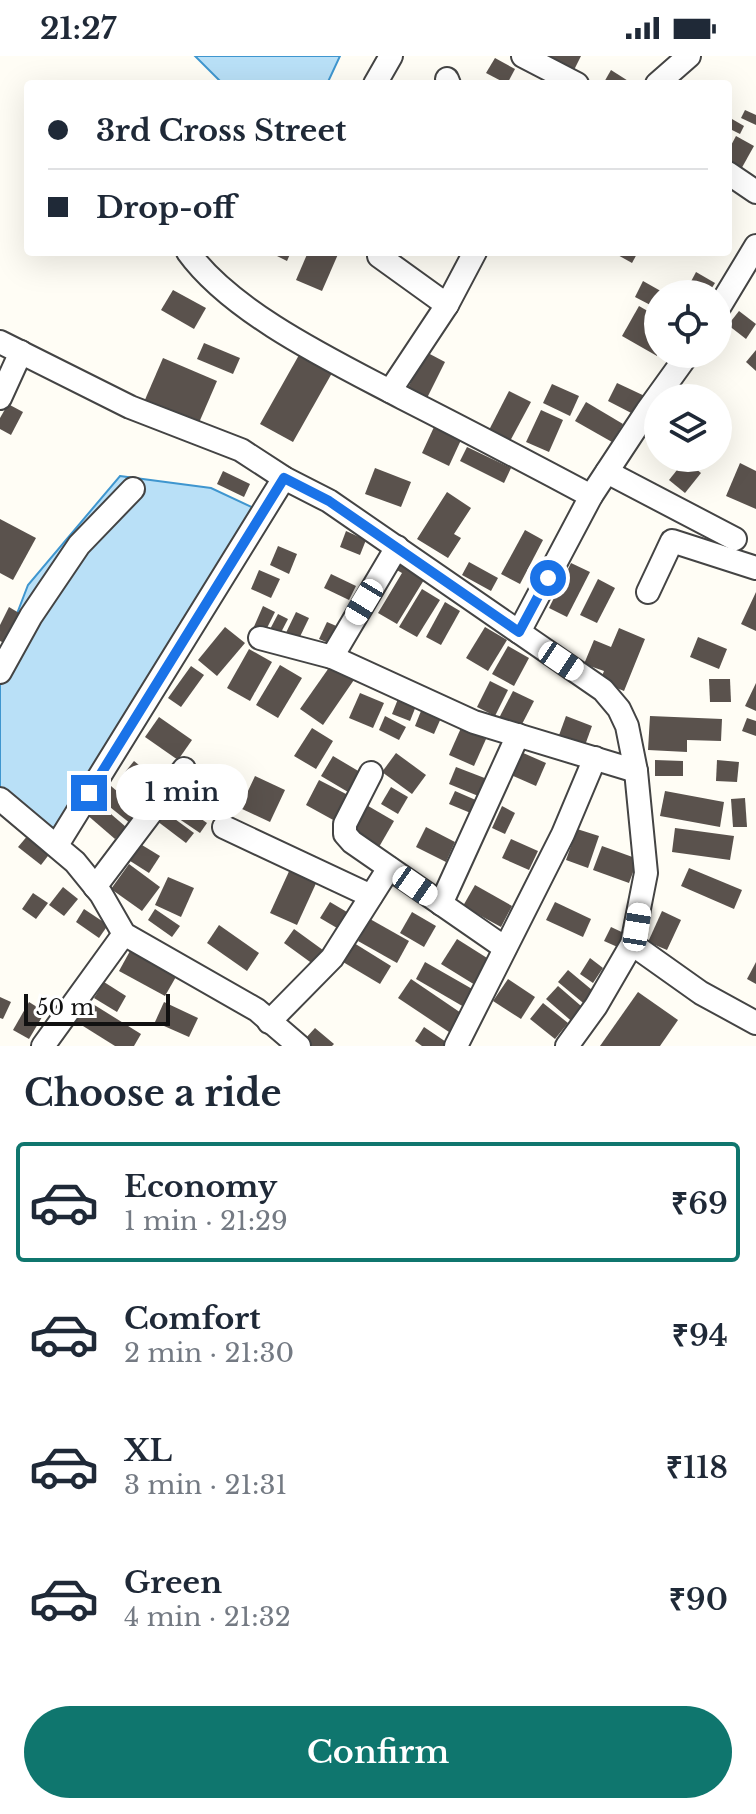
<!DOCTYPE html>
<html lang="en">
<head>
<meta charset="utf-8">
<style>
	:root { --surface:#fff; --page:#f2f2f3; --text:#1f2937; --muted:#747a83; --line:#e0e1e3; --accent:#0f766e }
	body { margin:0; font-family:"Libre Baskerville",serif; background:var(--page); color:var(--text); height:100vh; display:flex; flex-direction:column; font-size:30px; white-space:nowrap }
	* { box-sizing:border-box; margin:0 }
	p { font-size:26px; color:var(--muted) }
	.icon { flex:none; width:44px; height:44px; fill:none; stroke:currentColor; stroke-width:2; stroke-linecap:round; stroke-linejoin:round }
	.map { position:relative; height:990px; overflow:hidden }
	.panel { display:flex; flex-direction:column; background:var(--surface); flex:1 }
	.panel>* { flex:none }
	.banner { position:absolute; left:24px; top:24px; width:708px; height:176px; border-radius:8px; box-shadow:0 8px 32px #0002; display:grid; align-content:center; height:176px; padding:0 24px; background:var(--surface) }
	.controls { position:absolute; left:644px; top:224px; display:grid; gap:16px }
	.controls a { display:grid; place-items:center; width:88px; height:88px; border-radius:50%; background:var(--surface); box-shadow:0 8px 32px #0002; font-size:40px }
	.scale { position:absolute; left:24px; bottom:20px; width:146px; box-sizing:border-box; padding-left:8px; border:4px solid #111; border-top:0; font-size:22px; line-height:28px; white-space:nowrap; color:#111; -webkit-text-stroke:6px #fff; paint-order:stroke }
	.end { position:absolute; width:36px; height:36px; margin:-18px; border:10px solid #1a73e8; background:#fff; box-shadow:0 0 0 4px #fff }
	.from { border-radius:50% }
	.bubble { position:absolute; height:56px; border-radius:28px; background:var(--surface); box-shadow:0 8px 32px #0002; font-size:26px; font-weight:600; line-height:56px; text-align:center }
	.car { position:absolute; width:24px; height:48px; margin:-24px -12px; border-radius:10px; box-shadow:0 0 6px 2px #0007; background:linear-gradient(#fff 24%,#345 0 40%,#fff 0 76%,#345 0 86%,#fff 0) }
	.banner b { display:flex; align-items:center; gap:28px; height:76px; font-size:30px }
	.banner b+b { border-top:2px solid var(--line) }
	.banner i { width:20px; height:20px; background:var(--text) }
	ul { padding:0; list-style:none }
	li { display:flex; align-items:center; gap:24px; height:120px; margin:0 16px 12px; padding:0 8px; border:4px solid transparent; border-radius:8px }
	li div { flex:1 }
	li b { display:block; font-size:30px }
	li em { font-style:normal; font-weight:600 }
	li.current { border-color:var(--accent) }
	li>.icon { width:72px; height:72px; stroke-width:1.5 }
	h2 { padding:0 24px; font-size:36px; line-height:96px }
	.cta { display:flex; gap:16px; margin-top:auto; padding:16px 24px }
	.cta a { flex:1; height:92px; border-radius:48px; background:var(--accent); color:#fff; font-size:32px; font-weight:600; line-height:92px; text-align:center }
	.status { display:flex; justify-content:space-between; align-items:center; height:56px; padding:0 40px; background:var(--surface); direction:ltr }
	.status svg { height:22px; fill:currentColor }
	.map>svg:first-child { display:block }
	.water { fill:#b9e0f7; stroke:#3f96cf; stroke-width:2 }
	.building { fill:#5a524d }
	.lines { fill:none; stroke-linecap:round; stroke-linejoin:round }
	.minor-casing { stroke:#444; stroke-width:26 }
	.minor { stroke:#fff; stroke-width:22 }
	.route { stroke:#1a73e8; stroke-width:10 }
</style>
</head>
<body>
<div class="status"><b>21:27</b><svg viewBox="0 0 49 12"><path d="M0 12V9h3v3zM5 12V6h3v6zM10 12V3h3v9zM15 12V0h3v12zM26 1h20v11H26zM47 4h2v5h-2z"/></svg></div>
<div class="map">
<svg width="756" height="990" viewBox="0 0 756 990">
	<rect width="100%" height="100%" fill="#fffdf5"/>
	<g class="water">
		<path d="M195 0H340L327 28H223Z"/>
		<path d="M120 420 211 432 256 453 250 482 51 776 0 734V602L28 529Z"/>
	</g>
	<g class="building">
		<path d="M546 0H581L572 18Z"/>
		<path d="M495 2 515 13 507 28 486 17Z"/>
		<path d="M611 14 633 28H603Z"/>
		<path d="M745 54 756 59V69L741 62Z"/>
		<path d="M732 63 744 70 740 78 728 72Z"/>
		<path d="M736 80 754 90 740 115 728 109V95Z"/>
		<path d="M269 196H291L287 205Z"/>
		<path d="M308 196H339L322 235 296 224Z"/>
		<path d="M617 196H638L632 207 616 198Z"/>
		<path d="M696 216 715 227 708 238H696L687 233Z"/>
		<path d="M643 225 666 238H658V253L635 241Z"/>
		<path d="M173 234 206 252 194 273 161 254Z"/>
		<path d="M639 250 658 261 657 300 622 280Z"/>
		<path d="M739 255 756 268 746 283 728 269Z"/>
		<path d="M204 287 240 302 233 318 197 303Z"/>
		<path d="M756 294V315L746 306Z"/>
		<path d="M426 296 445 306 425 346 406 336Z"/>
		<path d="M299 299 332 317 293 386 260 368Z"/>
		<path d="M163 302 217 325 198 369 144 346Z"/>
		<path d="M617 327 649 342 639 361 608 345Z"/>
		<path d="M552 328 579 340 570 360 543 347Z"/>
		<path d="M509 335 531 346 509 387 488 376Z"/>
		<path d="M586 346 623 368 612 386 575 365Z"/>
		<path d="M8 348 23 356 11 379 0 373V362Z"/>
		<path d="M541 354 563 364 549 396 526 386Z"/>
		<path d="M434 371 461 384 449 410 422 397Z"/>
		<path d="M467 391 511 412 504 427 460 405Z"/>
		<path d="M685 404 701 417 685 437 669 424Z"/>
		<path d="M740 407 756 415V453L726 440Z"/>
		<path d="M375 412 411 426 401 451 365 438Z"/>
		<path d="M223 415 250 428 244 441 217 428Z"/>
		<path d="M447 436 471 452 454 478 461 482 448 502 417 483Z"/>
		<path d="M0 463 36 482 13 524 0 517Z"/>
		<path d="M525 474 543 484 520 528 501 518Z"/>
		<path d="M346 475 366 484 360 499 340 491Z"/>
		<path d="M278 490 297 498 289 518 270 509Z"/>
		<path d="M393 500 427 519 397 568 378 557 402 517 388 509Z"/>
		<path d="M469 506 498 522 491 535 462 519Z"/>
		<path d="M571 507 590 516 567 561 549 552Z"/>
		<path d="M259 514 280 523 271 542 251 533Z"/>
		<path d="M331 518 356 530 349 544 324 532Z"/>
		<path d="M598 523 615 532 597 567 580 559Z"/>
		<path d="M422 533 440 544 417 581 399 571Z"/>
		<path d="M756 536V575L741 568Z"/>
		<path d="M445 546 460 555 441 589 426 581Z"/>
		<path d="M263 550 275 556 263 580 252 575Z"/>
		<path d="M9 551 19 557 4 587 0 585V569Z"/>
		<path d="M296 556 309 562 295 591 282 585Z"/>
		<path d="M278 558 288 563 277 584 267 579Z"/>
		<path d="M327 566 341 572 333 589 319 583Z"/>
		<path d="M225 571 245 587 217 620 198 604Z"/>
		<path d="M485 571 507 584 488 615 466 602Z"/>
		<path d="M619 572 645 583 624 635 600 625 604 615 584 608 594 584 611 591Z"/>
		<path d="M698 581 727 593 719 613 690 601Z"/>
		<path d="M508 590 529 602 514 630 492 618Z"/>
		<path d="M249 593 272 606 250 645 227 632Z"/>
		<path d="M333 606 356 621 323 669 300 653Z"/>
		<path d="M280 609 302 622 278 662 256 649Z"/>
		<path d="M191 610 204 619 181 651 168 642Z"/>
		<path d="M709 623H730L731 646H710Z"/>
		<path d="M490 625 508 634 495 660 477 651Z"/>
		<path d="M756 627V655L745 650Z"/>
		<path d="M513 635 534 645 520 672 499 662Z"/>
		<path d="M360 637 384 647 373 672 349 662Z"/>
		<path d="M398 643 416 650 410 665 392 658Z"/>
		<path d="M421 655 441 662 434 678 415 670Z"/>
		<path d="M385 660 406 671 399 684 379 674Z"/>
		<path d="M566 660 592 670 584 692 558 682Z"/>
		<path d="M650 660 722 663 721 685 687 684V696L648 694Z"/>
		<path d="M159 661 192 684 178 704 145 681Z"/>
		<path d="M747 662 756 665V680L742 675Z"/>
		<path d="M312 672 333 685 316 713 294 700Z"/>
		<path d="M461 672 486 683 474 710 449 699Z"/>
		<path d="M521 696 546 707 536 730 511 719Z"/>
		<path d="M396 697 426 719 412 738 382 716Z"/>
		<path d="M333 700 360 716 348 736 321 720Z"/>
		<path d="M655 704 683 705V720H655Z"/>
		<path d="M717 704 739 706 737 726 716 725Z"/>
		<path d="M134 705 166 731 152 747 121 721Z"/>
		<path d="M456 711 495 726 488 744 449 728Z"/>
		<path d="M255 720 285 734 270 766 240 752Z"/>
		<path d="M319 724 348 739 335 765 306 749Z"/>
		<path d="M111 730 141 756 131 768 100 743Z"/>
		<path d="M391 731 408 741 398 758 381 748Z"/>
		<path d="M455 735 478 745 473 758 449 748Z"/>
		<path d="M665 735 724 746 720 771 660 760Z"/>
		<path d="M187 740 206 753 202 760 182 747Z"/>
		<path d="M745 742 747 771H733L731 743Z"/>
		<path d="M173 743 207 767 200 777 166 754Z"/>
		<path d="M97 746 126 771 115 783 86 758Z"/>
		<path d="M363 747 394 765 379 791 348 773Z"/>
		<path d="M502 750 515 757 505 778 492 772Z"/>
		<path d="M164 755 194 777 186 787 157 765Z"/>
		<path d="M426 771 455 786 446 806 416 791Z"/>
		<path d="M675 772 734 780 730 804 672 796Z"/>
		<path d="M577 773 599 780 588 812 566 804Z"/>
		<path d="M29 778 51 796 41 809 18 791Z"/>
		<path d="M511 783 538 795 529 814 502 802Z"/>
		<path d="M137 786 160 800 149 817 127 803Z"/>
		<path d="M602 790 638 803 629 827 593 814Z"/>
		<path d="M129 808 160 831 142 855 111 833Z"/>
		<path d="M291 811 318 823 297 869 270 857Z"/>
		<path d="M689 812 742 834 734 853 681 830Z"/>
		<path d="M168 821 194 832 181 861 155 849Z"/>
		<path d="M475 829 512 850 501 871 463 850Z"/>
		<path d="M63 831 78 843 64 860 49 849Z"/>
		<path d="M33 837 48 847 36 863 22 853Z"/>
		<path d="M330 846 352 859 342 875 320 862Z"/>
		<path d="M555 846 591 863 583 881 546 864Z"/>
		<path d="M84 853 108 869 99 882 76 866Z"/>
		<path d="M155 853 180 870 172 881 148 864Z"/>
		<path d="M662 855 681 864 667 894 648 886Z"/>
		<path d="M412 856 436 870 424 891 400 877Z"/>
		<path d="M370 863 409 885 397 907 358 885Z"/>
		<path d="M219 869 259 897 247 915 207 887Z"/>
		<path d="M611 871 628 879 622 893 604 885Z"/>
		<path d="M294 873 327 897 317 911 284 887Z"/>
		<path d="M457 883 495 907 480 932 441 908Z"/>
		<path d="M354 887 391 910 380 928 343 906Z"/>
		<path d="M130 895 177 919 165 940 119 915Z"/>
		<path d="M590 902 603 912 593 927 580 918Z"/>
		<path d="M425 906 474 934 464 951 416 923Z"/>
		<path d="M756 906V928L747 923Z"/>
		<path d="M568 914 598 939 588 951 558 926Z"/>
		<path d="M411 923 464 959 452 978 398 942Z"/>
		<path d="M508 923 535 941 521 963 493 945Z"/>
		<path d="M104 926 126 940 117 956 94 942Z"/>
		<path d="M558 930 588 956 576 969 546 943Z"/>
		<path d="M638 936 678 964 660 990H600Z"/>
		<path d="M0 941 11 946 3 963 0 962Z"/>
		<path d="M88 945 141 978 134 990H115L75 965Z"/>
		<path d="M29 946 45 956 29 983 13 974Z"/>
		<path d="M164 946 198 962 189 981 155 966Z"/>
		<path d="M543 947 568 967 555 983 530 963Z"/>
		<path d="M424 971 452 990H422L415 985Z"/>
		<path d="M315 972 334 988 332 990H311L304 984Z"/>
	</g>
	<g class="lines">
		<g class="minor-casing">
			<g id="minor">
				<path d="M523 0 577 28"/>
				<path d="M447 23 449 28"/>
				<path d="M375 28 391 0"/>
				<path d="M657 28 689 0"/>
				<path d="M728 117 756 136"/>
				<path d="M188 196C233 258 335 306 403 342 466 374 529 407 591 440"/>
				<path d="M379 200 447 249"/>
				<path d="M718 253 756 190"/>
				<path d="M0 286 130 351 241 394 284 422 329 445 603 634 619 653 627 670 636 715 646 817 632 888 596 950 567 990"/>
				<path d="M390 335 447 249 475 196"/>
				<path d="M0 342 21 296"/>
				<path d="M607 416 735 483"/>
				<path d="M648 536 672 485 756 512"/>
				<path d="M519 576 591 440 647 355 688 298"/>
				<path d="M260 582 332 601 474 666 636 715"/>
				<path d="M332 601 397 491"/>
				<path d="M0 616 31 560 79 489 133 433"/>
				<path d="M371 717 345 768V778L352 786 505 892"/>
				<path d="M0 743 75 806 101 838 124 878 257 954 299 990"/>
				<path d="M224 771 371 840"/>
				<path d="M57 789 284 422"/>
				<path d="M95 831 184 713"/>
				<path d="M441 848 518 679"/>
				<path d="M632 888 701 937 756 967"/>
				<path d="M269 966 332 902 389 812"/>
				<path d="M43 990 124 878"/>
				<path d="M456 990 563 778 595 702"/>
			</g>
		</g>
		<use href="#minor" class="minor"/>
	</g>
	<g class="lines">
		<path class="route" d="M89 737 284 422 329 445 519 576 548 522"/>
	</g>
</svg>
<div class="controls">
<a><svg class="icon" aria-label="locate" viewBox="0 0 24 24"><circle cx="12" cy="12" r="6"/><path d="M12 2v4M12 18v4M2 12h4M18 12h4"/></svg></a>
<a><svg class="icon" aria-label="layers" viewBox="0 0 24 24"><path d="M12 4l9 5-9 5-9-5zM3 14l9 5 9-5"/></svg></a>
</div>
<div class="scale">50 m</div>
<i class="end from" style="left:548px;top:522px"></i>
<i class="end" style="left:89px;top:737px"></i>
<div class="bubble" style="left:116px;top:708px;width:132px">1 min</div>
<i class="car" style="left:364px;top:546px;rotate:211deg"></i>
<i class="car" style="left:561px;top:605px;rotate:124deg"></i>
<i class="car" style="left:415px;top:830px;rotate:125deg"></i>
<i class="car" style="left:637px;top:871px;rotate:9deg"></i>
<div class="banner">
<b><i class="from"></i>3rd Cross Street</b>
<b><i></i>Drop-off</b>
</div>
</div>
<section class="panel">
<h2>Choose a ride</h2>
<ul>
<li class="current"><svg class="icon" aria-label="car" viewBox="0 0 24 24"><path d="M5 17H2v-5l4-1 3-4h7l3 4 3 1v5h-3M9 17h6M6 11h13"/><circle cx="7" cy="17" r="2"/><circle cx="17" cy="17" r="2"/></svg><div><b>Economy</b><p>1 min · 21:29</p></div><em>₹69</em></li>
<li><svg class="icon" aria-label="car" viewBox="0 0 24 24"><path d="M5 17H2v-5l4-1 3-4h7l3 4 3 1v5h-3M9 17h6M6 11h13"/><circle cx="7" cy="17" r="2"/><circle cx="17" cy="17" r="2"/></svg><div><b>Comfort</b><p>2 min · 21:30</p></div><em>₹94</em></li>
<li><svg class="icon" aria-label="car" viewBox="0 0 24 24"><path d="M5 17H2v-5l4-1 3-4h7l3 4 3 1v5h-3M9 17h6M6 11h13"/><circle cx="7" cy="17" r="2"/><circle cx="17" cy="17" r="2"/></svg><div><b>XL</b><p>3 min · 21:31</p></div><em>₹118</em></li>
<li><svg class="icon" aria-label="car" viewBox="0 0 24 24"><path d="M5 17H2v-5l4-1 3-4h7l3 4 3 1v5h-3M9 17h6M6 11h13"/><circle cx="7" cy="17" r="2"/><circle cx="17" cy="17" r="2"/></svg><div><b>Green</b><p>4 min · 21:32</p></div><em>₹90</em></li>
</ul>
<div class="cta"><a>Confirm</a></div>
</section>
</body>
</html>
